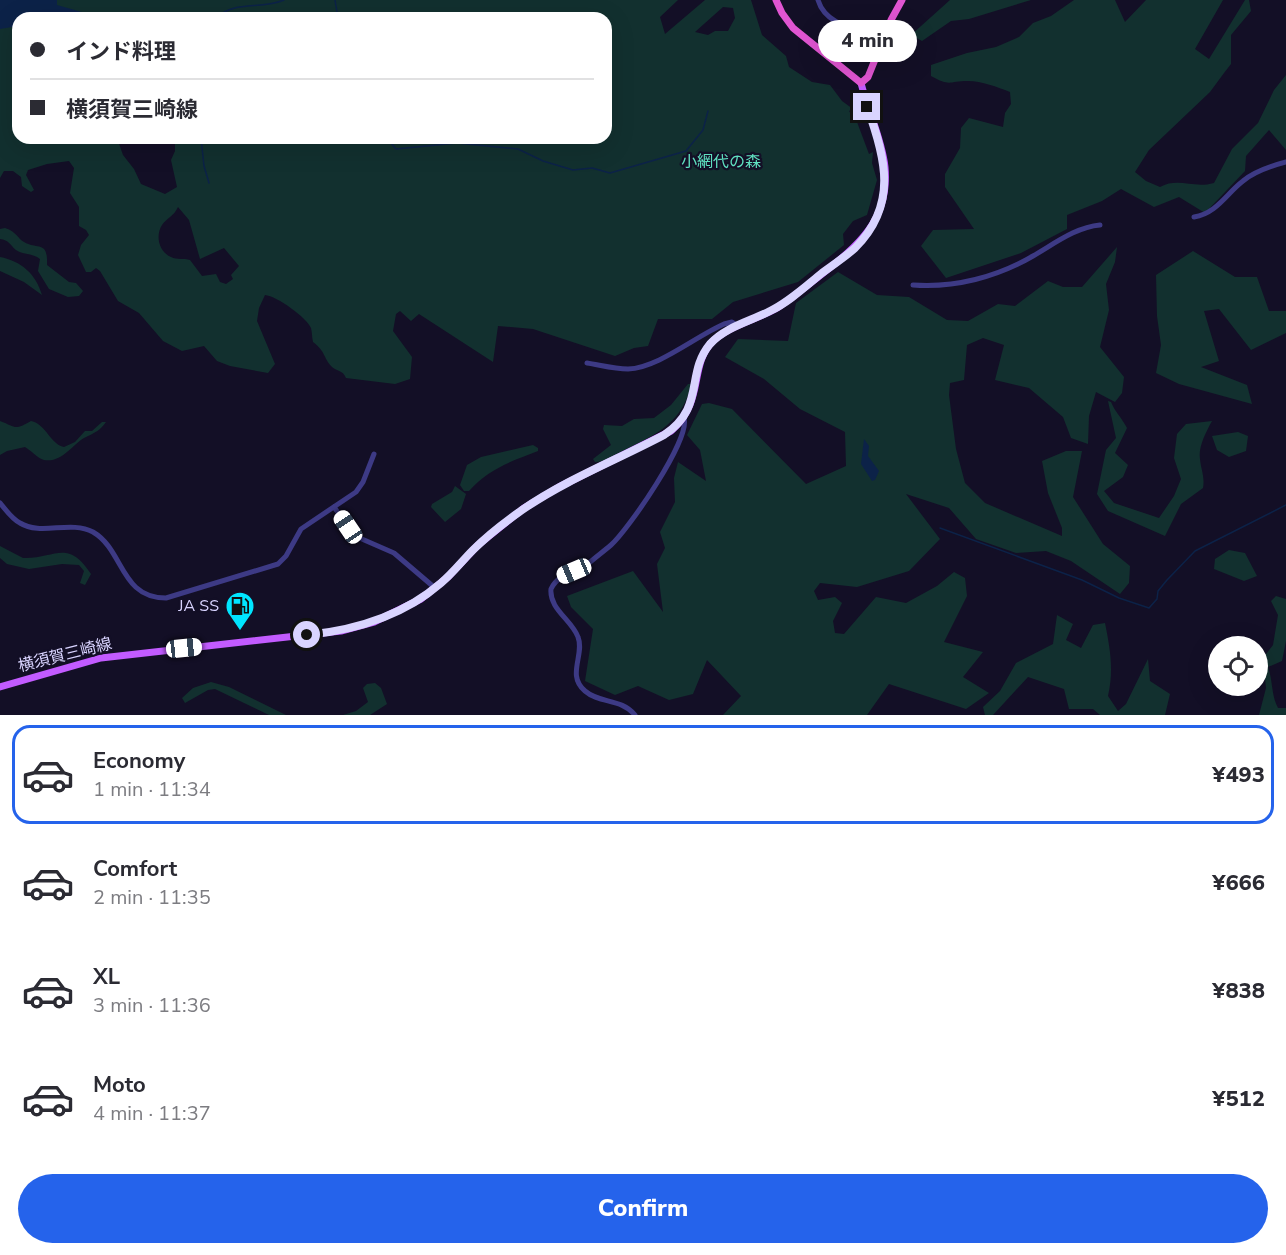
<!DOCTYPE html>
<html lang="en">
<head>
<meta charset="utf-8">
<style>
	:root { --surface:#fff; --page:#f2f2f3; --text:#2b2b33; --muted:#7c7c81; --line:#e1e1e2; --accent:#2563eb }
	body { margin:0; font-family:"Nunito Sans","Noto Sans JP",sans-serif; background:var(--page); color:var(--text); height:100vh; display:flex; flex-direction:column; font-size:22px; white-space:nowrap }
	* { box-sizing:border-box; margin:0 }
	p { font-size:20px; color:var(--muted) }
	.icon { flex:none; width:33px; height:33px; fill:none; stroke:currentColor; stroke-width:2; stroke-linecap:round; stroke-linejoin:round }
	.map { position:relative; height:715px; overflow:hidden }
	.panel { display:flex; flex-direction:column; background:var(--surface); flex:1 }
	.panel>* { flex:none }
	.banner { position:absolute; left:12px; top:12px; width:600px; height:132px; border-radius:18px; box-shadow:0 6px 24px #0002; display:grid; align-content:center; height:132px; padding:0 18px; background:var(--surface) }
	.buttons { position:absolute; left:1208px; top:636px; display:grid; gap:12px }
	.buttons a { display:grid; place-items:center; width:60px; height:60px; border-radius:50%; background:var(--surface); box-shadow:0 6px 24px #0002; font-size:30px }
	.end { position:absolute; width:27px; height:27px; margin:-14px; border:8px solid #d9d4ff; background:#111; box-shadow:0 0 0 3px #111 }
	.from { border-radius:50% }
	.bubble { position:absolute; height:42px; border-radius:21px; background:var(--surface); box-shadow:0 6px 24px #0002; font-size:20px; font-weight:800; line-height:42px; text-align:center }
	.car { position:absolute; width:18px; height:36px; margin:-18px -9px; border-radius:8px; box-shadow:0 0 4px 2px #0007; background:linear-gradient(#fff 24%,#345 0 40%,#fff 0 76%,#345 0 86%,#fff 0) }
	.banner b { display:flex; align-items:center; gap:21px; height:57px; font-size:22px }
	.banner b+b { border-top:2px solid var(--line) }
	.banner i { width:15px; height:15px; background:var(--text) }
	ul { padding:10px 0 0; list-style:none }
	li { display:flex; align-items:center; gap:18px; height:99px; margin:0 12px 9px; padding:0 6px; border:3px solid transparent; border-radius:18px }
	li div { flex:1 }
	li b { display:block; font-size:22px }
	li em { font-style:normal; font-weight:800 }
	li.current { border-color:var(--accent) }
	li>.icon { width:54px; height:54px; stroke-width:1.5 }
	.action { display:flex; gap:12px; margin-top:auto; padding:12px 18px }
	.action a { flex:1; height:69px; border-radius:36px; background:var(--accent); color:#fff; font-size:24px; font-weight:800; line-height:69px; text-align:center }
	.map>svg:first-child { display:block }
	.green { fill:#12302f; fill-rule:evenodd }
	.water { fill:#0c2248 }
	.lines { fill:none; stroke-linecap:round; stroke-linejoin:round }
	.stream { stroke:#0c2248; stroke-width:1.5 }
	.tertiary { stroke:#3d3a85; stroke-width:5 }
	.primary { stroke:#c25bff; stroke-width:7 }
	.trunk { stroke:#e055d1; stroke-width:7 }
	.route { stroke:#d9d4ff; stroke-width:8 }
	.labels { text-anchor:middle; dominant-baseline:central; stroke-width:4.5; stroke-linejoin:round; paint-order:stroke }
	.park-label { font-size:16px; fill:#5fe0c0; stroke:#130f26 }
	.poi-label { font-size:16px; fill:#d9d4ff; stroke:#130f26; text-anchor:end }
	.street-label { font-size:16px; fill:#d9d4ff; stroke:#130f26 }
</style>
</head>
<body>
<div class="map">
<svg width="1286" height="715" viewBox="0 0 1286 715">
	<rect width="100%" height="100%" fill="#130f26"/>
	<g class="green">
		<path d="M0 0H678L660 17 665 34 705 0H751L762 35 786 56 789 67 812 82 830 85 842 101 853 109 849 111 857 122 869 154 873 152 872 163 877 180 867 215 853 221 843 234 844 245 798 282 733 302 712 319H658L648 346 634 348 615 356 533 329 498 326 493 362 419 314 411 321 400 311 396 314 393 331 412 357 410 379 395 384 346 378C343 370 337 372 331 366 323 357 326 352 313 342 312 338 312 332 311 328 307 318 277 296 265 295L259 308 257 321 275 364 268 373 230 366 217 361 204 346 182 351 163 341 139 313 118 301 100 271 96 268 91 272H86L78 255 81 245 89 235 86 230 79 226V207L70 193 74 168 69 161 47 164 28 170 26 175 34 190 31 192 22 186 21 177 13 171H4L0 178ZM723 7 733 8 735 18 728 31H715L708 35 695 32ZM18 18H606V138H175V151L171 160 177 187 165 194 141 184 134 169 123 155 117 138H60L51 143 29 144V138H18ZM178 207 189 220 200 259 224 248 239 266 231 275 233 279 226 284 220 282 216 274 202 276 190 260C184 258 177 260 171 257 159 252 155 236 162 225 167 218 174 216 178 207Z"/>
		<path d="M950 0H1031L969 19 951 21 922 41 911 35Z"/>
		<path d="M1074 0H1115L1125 22 1146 0H1223L1195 49 1209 59 1245 0H1249L1251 11 1231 35V64L1224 73 1210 92 1149 150 1135 172 1146 181 1160 187C1179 177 1193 189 1214 183L1232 149 1258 123 1274 90 1286 75V150L1269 130 1246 156 1245 171 1205 213 1179 197 1154 207 1121 189 1102 201 1067 215V229L1021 253 946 278 921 246 933 230 974 229 945 187V174L960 148 961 128 969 118 1003 127 1005 113 1011 104 1010 92C997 87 982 81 968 81 948 81 951 87 931 76V65L967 53 996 47 1019 37 1033 23 1051 16Z"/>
		<path d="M5 228C17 232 17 238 24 242 38 250 48 240 47 265L69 282 76 283 83 291 79 296 68 297 49 289 38 271 40 259C33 253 23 255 16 250 10 245 9 240 0 239V229Z"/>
		<path d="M1117 247 1115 262 1106 284 1109 310 1100 347 1124 377 1122 393 1115 402 1096 392 1089 416 1088 444 1071 438 1063 417 1029 388 995 380 1004 345 983 338 967 345 964 380 950 383 949 395 956 449 965 483 985 503 1062 536V528L1048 493 1042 461 1066 451H1082L1073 497 1103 544 1130 566 1129 583 1120 594 1071 561 1046 551 1016 553 976 539 949 508 906 494 940 539 909 571 857 587 820 583 814 591 818 600 835 597 842 603 833 621 835 633 844 634 876 597 906 603 937 586 954 572 965 578 967 596 944 642 983 652 963 677 989 693 966 709 889 684 867 715H723L741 696 707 660 693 694 669 700 638 686 615 695 585 681 593 629 571 607 567 596 633 571 663 612 657 564 665 548 660 532 675 502 674 478 678 462 706 481 700 450 687 435 702 404 709 403 732 409 806 484 846 466 845 432 800 409 764 379 725 357 738 339 788 341 796 303 838 272 877 295 909 297 947 320 968 321 998 304 1015 306 1048 281 1063 287H1082Z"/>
		<path d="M1193 251 1235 277H1257L1269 311H1286V333L1251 350 1219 309 1204 311 1219 361 1201 367 1247 385 1252 404 1179 384 1156 373 1161 345 1157 316 1156 275Z"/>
		<path d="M0 257C21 261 36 274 42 295L24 282 0 271Z"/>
		<path d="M688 384H691C684 421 656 435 625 450 616 454 605 462 595 462L593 459 611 445 603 429 604 425 622 426 634 419 654 418 671 405Z"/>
		<path d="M1108 401 1111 402C1115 412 1122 418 1127 428L1115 453 1128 465 1123 477 1104 491 1114 503 1159 518 1174 496 1181 479 1174 458 1177 434 1186 424 1212 421C1206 432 1198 447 1200 459 1201 470 1205 477 1203 488L1181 504 1165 536 1108 511 1097 494 1106 450 1116 438Z"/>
		<path d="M0 421C16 427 14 431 31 421 46 424 50 444 64 447L75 442 85 431H92L102 422H106C100 431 94 433 84 438 72 445 62 463 44 460 37 458 32 451 25 447L7 451 0 455Z"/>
		<path d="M1238 432 1248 436 1246 451 1229 457 1217 450 1212 436Z"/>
		<path d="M533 445 538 448V451C512 461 488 469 469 491H464L460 485 467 465 481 457Z"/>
		<path d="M455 486 466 494 461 509 445 522 431 507 432 504 452 492Z"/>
		<path d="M0 546 23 558C56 559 67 538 91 574L85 585 80 583 84 571 79 565 62 564 29 569 7 564 0 558Z"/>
		<path d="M1229 550 1245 553 1257 576 1244 581 1214 569 1215 559Z"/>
		<path d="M1276 596 1286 599V641L1282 661 1268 667C1273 681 1271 695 1278 708H1286V715H1259L1266 688 1263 658 1273 645 1278 615 1271 601Z"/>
		<path d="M1057 615 1073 624 1066 640 1081 648 1093 625 1105 623C1110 648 1114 670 1108 696L1118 711 1126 704 1148 659 1150 681 1170 694 1165 715H1100L1093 709H1069L1064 689 1028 677 993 715H985L983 707 1000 691 1016 663 1053 644Z"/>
		<path d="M211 682 229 687 286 715H269L215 689 208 690 185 703 182 698 193 688Z"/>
		<path d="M375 683 381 688 387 704 370 715H343L356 711 368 702 363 688 367 684Z"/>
	</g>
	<g class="water">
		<path d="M0 0H57V5L103 18H18V32L12 27 0 29Z"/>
		<path d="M864 439 869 446 868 456 879 471 875 480 872 481 861 464Z"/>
	</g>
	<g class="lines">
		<g class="stream">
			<path d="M335 0 338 18"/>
			<path d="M216 18C234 0 261 10 284 0"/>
			<path d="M201 138 204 166 209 183"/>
			<path d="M387 138 396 149 457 143 518 149 543 161 573 170 592 168 610 173 686 151 703 130 708 111"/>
			<path d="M940 528 1082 580 1119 598 1149 608 1157 599 1158 591 1167 580 1195 551 1286 505"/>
		</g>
		<g class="tertiary">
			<path d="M818 0C826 27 860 29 883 39"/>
			<path d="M1194 217C1217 213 1226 194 1243 181 1255 171 1271 166 1286 162"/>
			<path d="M913 285C955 288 997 277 1033 256 1054 244 1076 227 1100 225"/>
			<path d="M587 363C600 365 614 369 628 369 658 368 696 336 724 324L732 322 738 326"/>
			<path d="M0 503C6 510 12 519 20 523 41 536 70 520 93 532 124 550 120 598 166 598L278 564 286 556 301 529 356 492 363 482 374 454"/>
			<path d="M334 507 355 536 394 553 435 588"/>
			<path d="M635 715C621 698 600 704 585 691 566 675 585 655 578 637 572 620 549 609 551 589 558 574 576 571 589 563 596 557 604 551 611 545 628 530 691 439 684 418"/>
		</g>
		<path class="primary" d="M0 687 101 658 341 631 374 622 421 599 448 577 478 545 524 508 559 487 671 431C705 402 689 366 712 342 730 325 756 320 777 308 791 299 804 288 817 278 856 247 890 222 885 167 882 139 868 111 861 83"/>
		<path class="trunk" d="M776 0 782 13 793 28 861 83 868 77 891 20 902 0"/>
	</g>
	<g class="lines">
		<path class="route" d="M307 635C357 630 403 616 441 583 453 573 462 561 473 550 488 535 505 522 522 510 567 479 617 460 664 435 706 407 685 374 710 344 725 327 751 321 770 311 789 302 806 286 822 273 833 265 845 257 855 248 898 205 886 158 867 107"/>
	</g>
	<defs>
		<g id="fuel-pin" transform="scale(1.5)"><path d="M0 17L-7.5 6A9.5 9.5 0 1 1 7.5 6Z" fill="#00e5ff" stroke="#130f26"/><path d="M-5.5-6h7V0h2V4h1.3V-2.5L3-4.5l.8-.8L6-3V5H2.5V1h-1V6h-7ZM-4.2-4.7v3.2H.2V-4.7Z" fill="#111"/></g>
	</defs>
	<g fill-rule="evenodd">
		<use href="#fuel-pin" x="240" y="606"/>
	</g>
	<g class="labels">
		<g class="park-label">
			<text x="721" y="162">小網代の森</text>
		</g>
		<g class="poi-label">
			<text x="219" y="606">JA SS</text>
		</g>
		<g class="street-label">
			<text transform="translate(65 655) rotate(-14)">横須賀三崎線</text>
		</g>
	</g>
</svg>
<div class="buttons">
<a><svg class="icon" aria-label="locate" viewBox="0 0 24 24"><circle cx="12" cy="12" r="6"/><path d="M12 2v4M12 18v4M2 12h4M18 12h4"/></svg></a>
</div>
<i class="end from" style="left:307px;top:635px"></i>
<i class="end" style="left:867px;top:107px"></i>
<div class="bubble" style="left:818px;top:20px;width:99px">4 min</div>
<i class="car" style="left:348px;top:527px;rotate:326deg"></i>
<i class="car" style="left:574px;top:571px;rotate:247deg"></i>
<i class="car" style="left:184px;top:648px;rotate:84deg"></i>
<div class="banner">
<b><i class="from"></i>インド料理</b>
<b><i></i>横須賀三崎線</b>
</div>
</div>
<section class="panel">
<ul>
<li class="current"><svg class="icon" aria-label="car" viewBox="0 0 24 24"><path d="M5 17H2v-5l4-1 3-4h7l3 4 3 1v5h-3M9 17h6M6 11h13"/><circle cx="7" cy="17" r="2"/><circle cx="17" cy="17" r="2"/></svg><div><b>Economy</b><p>1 min · 11:34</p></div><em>¥493</em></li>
<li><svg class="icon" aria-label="car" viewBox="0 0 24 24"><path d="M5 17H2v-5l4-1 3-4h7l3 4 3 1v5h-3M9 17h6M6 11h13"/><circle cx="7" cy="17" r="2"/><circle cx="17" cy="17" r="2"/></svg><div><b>Comfort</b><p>2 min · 11:35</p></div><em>¥666</em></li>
<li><svg class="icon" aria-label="car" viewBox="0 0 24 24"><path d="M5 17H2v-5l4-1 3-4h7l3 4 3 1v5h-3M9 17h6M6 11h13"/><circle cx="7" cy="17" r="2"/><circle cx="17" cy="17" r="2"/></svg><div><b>XL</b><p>3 min · 11:36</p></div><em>¥838</em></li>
<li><svg class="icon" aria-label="car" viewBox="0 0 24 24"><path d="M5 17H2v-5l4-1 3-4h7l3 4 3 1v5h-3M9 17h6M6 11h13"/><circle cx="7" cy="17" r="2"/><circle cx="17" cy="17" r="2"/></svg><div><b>Moto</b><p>4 min · 11:37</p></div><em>¥512</em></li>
</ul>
<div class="action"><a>Confirm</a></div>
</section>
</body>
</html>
